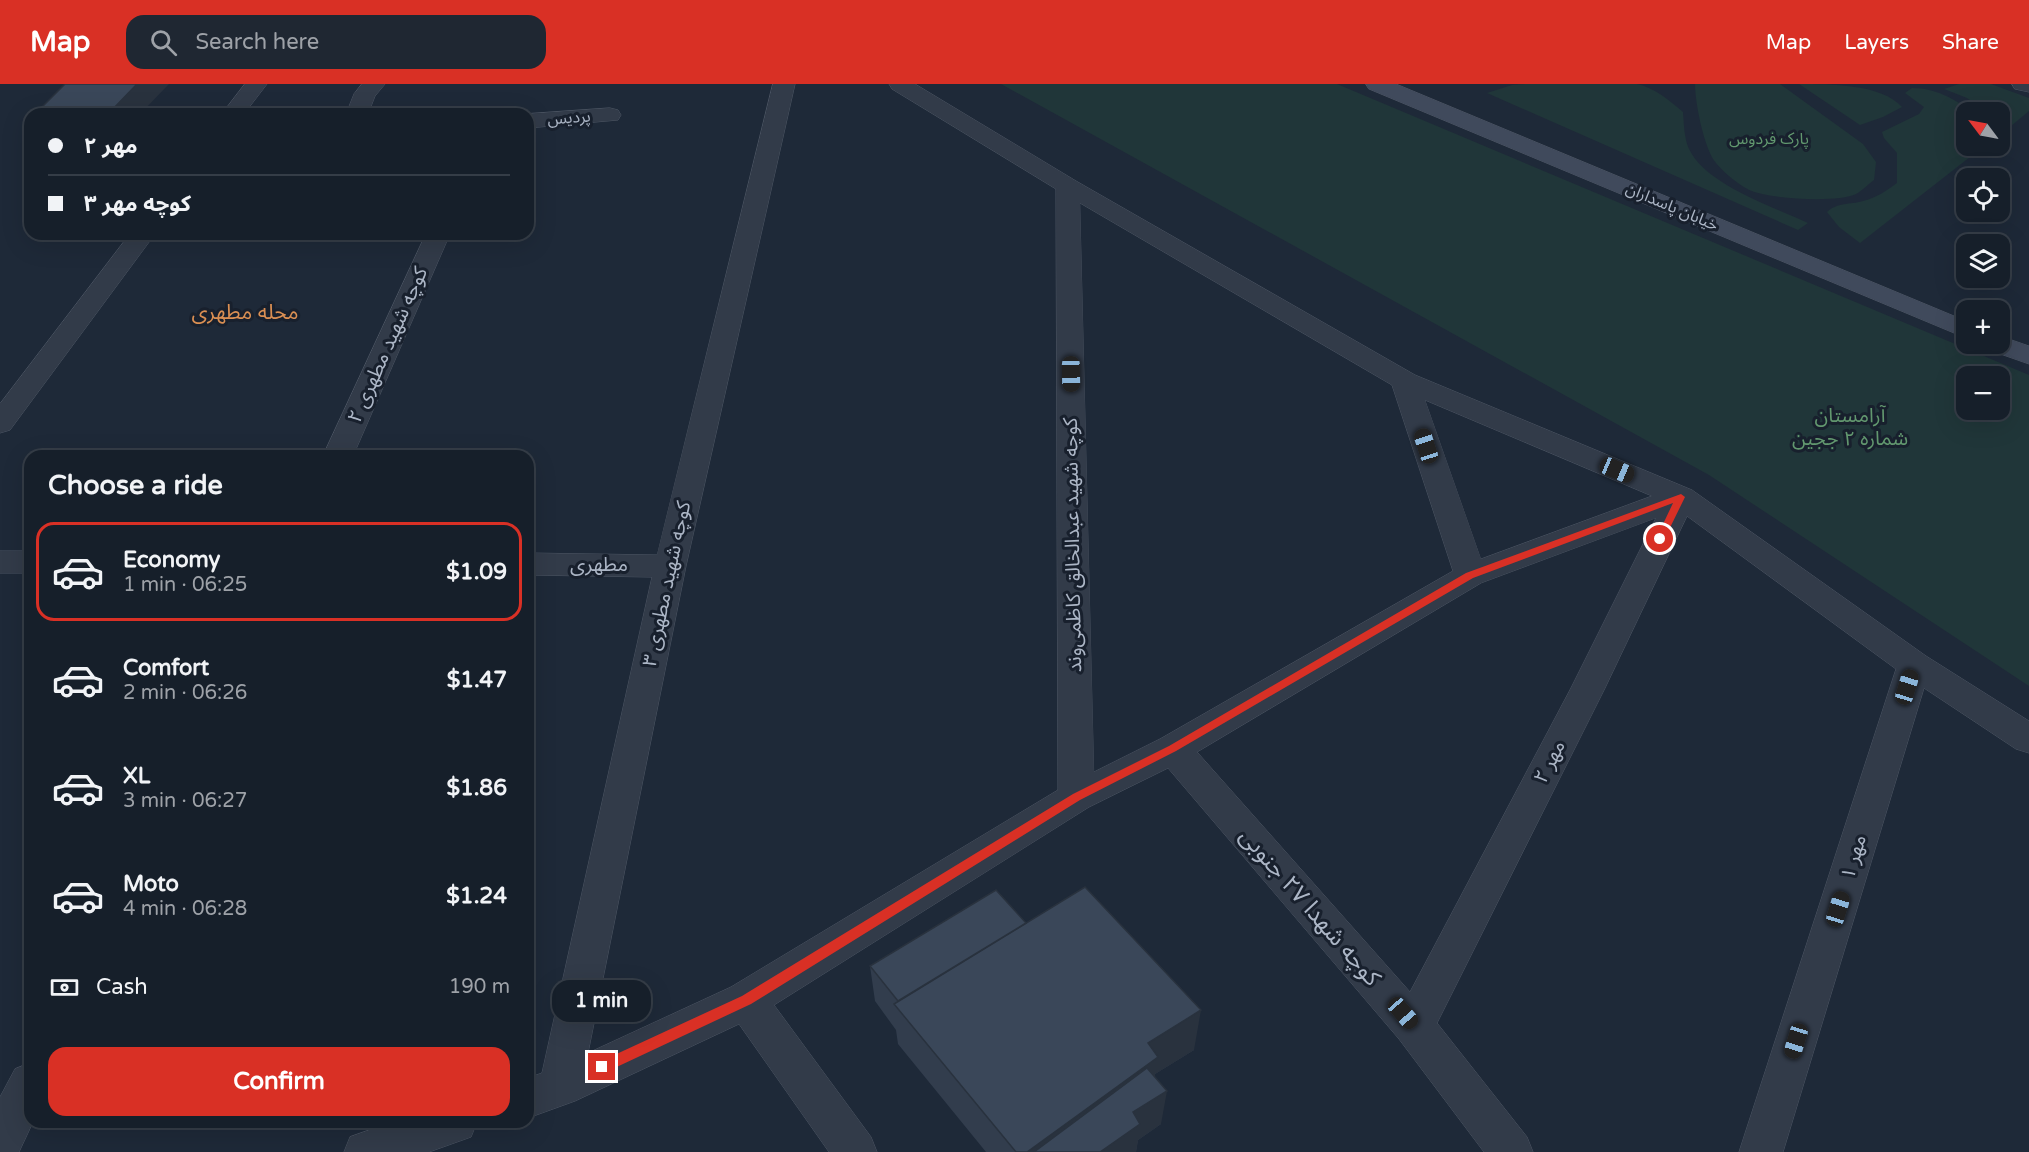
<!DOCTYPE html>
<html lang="en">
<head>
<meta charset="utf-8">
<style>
	:root { --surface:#161f2a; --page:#1f2732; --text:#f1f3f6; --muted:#9ea2a8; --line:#353d47; --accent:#d93025 }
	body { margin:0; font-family:"Varela Round","Noto Sans Arabic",sans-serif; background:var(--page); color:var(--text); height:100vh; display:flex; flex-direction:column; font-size:22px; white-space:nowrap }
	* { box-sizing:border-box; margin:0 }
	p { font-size:20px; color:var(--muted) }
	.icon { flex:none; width:33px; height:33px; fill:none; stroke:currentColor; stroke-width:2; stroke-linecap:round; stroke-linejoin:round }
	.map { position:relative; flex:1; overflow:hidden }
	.panel { position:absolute; left:24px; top:366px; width:510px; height:678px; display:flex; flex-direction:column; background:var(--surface); border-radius:18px; box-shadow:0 6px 24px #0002,0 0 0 2px var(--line) }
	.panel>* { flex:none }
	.guide { position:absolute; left:24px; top:24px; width:510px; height:132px; border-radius:18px; box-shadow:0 6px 24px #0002,0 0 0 2px var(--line); display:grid; align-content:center; height:132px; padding:0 24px; background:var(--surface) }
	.needle { width:39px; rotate:302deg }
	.tools { position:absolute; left:1956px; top:18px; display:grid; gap:12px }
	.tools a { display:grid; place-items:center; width:54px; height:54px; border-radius:12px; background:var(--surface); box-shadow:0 6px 24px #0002,0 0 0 2px var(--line); font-size:30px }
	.end { position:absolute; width:27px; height:27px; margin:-14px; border:8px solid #d93025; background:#fff; box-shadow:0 0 0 3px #fff }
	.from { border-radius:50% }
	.bubble { position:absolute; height:42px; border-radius:18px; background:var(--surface); box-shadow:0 6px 24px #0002,0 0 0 2px var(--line); font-size:20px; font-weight:800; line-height:42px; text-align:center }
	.car { position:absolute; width:18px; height:36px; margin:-18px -9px; border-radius:8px; box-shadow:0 0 4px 2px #0007; background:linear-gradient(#222 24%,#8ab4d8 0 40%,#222 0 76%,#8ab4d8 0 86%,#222 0) }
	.guide b { display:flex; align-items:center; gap:21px; height:57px; font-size:22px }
	.guide b+b { border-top:2px solid var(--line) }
	.guide i { width:15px; height:15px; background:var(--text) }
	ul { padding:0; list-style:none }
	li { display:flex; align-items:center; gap:18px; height:99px; margin:0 12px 9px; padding:0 12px; border:3px solid transparent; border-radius:18px }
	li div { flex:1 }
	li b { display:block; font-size:22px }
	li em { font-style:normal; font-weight:800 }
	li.selected { border-color:var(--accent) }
	li>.icon { width:54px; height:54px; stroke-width:1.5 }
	h2 { padding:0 24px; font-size:27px; line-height:72px }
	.pay { display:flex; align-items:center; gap:15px; height:66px; padding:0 24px; font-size:22px }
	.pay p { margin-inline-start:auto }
	.button { display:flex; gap:12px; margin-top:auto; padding:12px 24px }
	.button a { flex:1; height:69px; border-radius:18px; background:var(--accent); color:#fff; font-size:24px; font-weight:800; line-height:69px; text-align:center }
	header { display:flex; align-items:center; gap:36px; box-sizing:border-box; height:84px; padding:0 30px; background:var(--accent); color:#fff }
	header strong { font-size:28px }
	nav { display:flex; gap:33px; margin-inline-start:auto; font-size:21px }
	.search { width:420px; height:54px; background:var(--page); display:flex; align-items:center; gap:15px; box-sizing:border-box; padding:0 21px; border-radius:18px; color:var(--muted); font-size:22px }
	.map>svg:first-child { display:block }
	.green { fill:#203639; fill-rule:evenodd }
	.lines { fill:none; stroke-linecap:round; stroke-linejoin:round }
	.minor-casing { stroke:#4d5664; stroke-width:1 }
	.secondary-casing { stroke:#4d5664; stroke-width:1 }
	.minor { fill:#323b49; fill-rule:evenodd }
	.secondary { fill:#404a5c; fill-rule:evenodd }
	.wall { fill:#323d4d }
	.shaded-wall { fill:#29323e }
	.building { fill:#3a4759; stroke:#29323e; stroke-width:1.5 }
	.route { fill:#d93025 }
	.labels { text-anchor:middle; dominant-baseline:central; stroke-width:6; stroke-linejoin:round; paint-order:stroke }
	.far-street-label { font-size:16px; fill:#acb6c6; stroke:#18202d }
	.far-park-label { font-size:16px; fill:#62986f; stroke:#18202d }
	.street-label { font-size:20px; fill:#acb6c6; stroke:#18202d }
	.park-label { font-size:20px; fill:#62986f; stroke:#18202d }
	.neighbourhood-label { font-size:21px; fill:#da8f53; stroke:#18202d }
	.near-street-label { font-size:24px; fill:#acb6c6; stroke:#18202d }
</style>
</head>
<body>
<header>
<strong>Map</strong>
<div class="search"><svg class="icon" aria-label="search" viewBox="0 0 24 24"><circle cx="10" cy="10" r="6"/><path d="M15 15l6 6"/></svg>Search here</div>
<nav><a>Map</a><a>Layers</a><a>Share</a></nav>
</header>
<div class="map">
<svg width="2029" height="1068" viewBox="0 0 2029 1068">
	<rect width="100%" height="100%" fill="#1e2938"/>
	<g class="green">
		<path d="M1001 0H1337L2029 291V602L1709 391ZM2000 292V326H1966V292Z"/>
		<path d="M1525 0H1637C1655 4 1669 16 1683 28 1684 40 1684 54 1689 65 1706 101 1774 123 1808 139L1798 146 1487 9 1512 1Z"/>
		<path d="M1695 0H1780L1863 60 1876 78 1874 96C1868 100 1862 107 1856 110 1838 119 1771 115 1752 107 1741 103 1723 88 1716 79 1704 65 1695 18 1695 0Z"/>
		<path d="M1799 0C1831 0 1881 0 1902 23L1883 33 1860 41Z"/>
		<path d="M1959 0H1991L2029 14V27L2005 47 2000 41V28H1988L1967 14 1944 5Z"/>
		<path d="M1912 4C1936 4 1954 15 1973 28H1966V62H1984L1860 159 1839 143 1827 128C1838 118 1849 121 1863 117 1876 114 1886 107 1897 99V69L1884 54 1882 48 1919 30 1924 23 1905 9Z"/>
	</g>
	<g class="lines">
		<g class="minor-casing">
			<g id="minor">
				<path d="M245 0H267L244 30H222Z"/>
				<path d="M362 0H385L375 12 368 30H346L354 10Z"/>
				<path d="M773 0H795L686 482 588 969 731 903 1058 706 1056 105 892 5 889 0H915L1076 97 1415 291 1692 406 1926 572 2029 637V669L2016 665 1924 604 1783 1068H1739L1896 585 1687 432 1605 604 1437 939 1527 1053 1533 1068H1484L1399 955 1168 684 1089 723 774 921 871 1053 877 1068H829L739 940 575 1017 528 1034V994L542 989 652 493 528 491V469L657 471ZM1080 119 1392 301 1453 487 1160 655 1094 688ZM1425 316 1652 412 1481 475ZM1656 434 1571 604 1410 908 1197 668 1481 499Z"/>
				<path d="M2012 0H2029V8L2015 5Z"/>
				<path d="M610 24 618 26 621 31 618 36 528 44V30Z"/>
				<path d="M130 150H155L10 346 0 349V320Z"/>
				<path d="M426 150H450L353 372H323Z"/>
				<rect x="0" y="467" width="30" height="22"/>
				<path d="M30 979V1038H33L19 1068H0V1013L15 985Z"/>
				<path d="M392 1038H477L471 1053 429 1068H344L350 1053Z"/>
			</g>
		</g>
		<g class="secondary-casing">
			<g id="secondary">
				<path d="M1366 0H1396L1966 237V254L1369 5Z"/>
				<path d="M2000 252 2029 262V280L1989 266 1986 260H2000Z"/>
			</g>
		</g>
		<use href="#minor" class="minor"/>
		<use href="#secondary" class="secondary"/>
	</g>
	<g class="wall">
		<path d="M65 0 140 30H45L42 23Z"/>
		<path d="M1026 839 1194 966 1155 990V993L1161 1040 1138 1056 1136 1068H986L898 960 896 946 875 917 870 882Z"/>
	</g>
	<g class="shaded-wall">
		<path d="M137 0H169L140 30H114L112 26Z"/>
		<path d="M1201 926 1194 966 1155 990 1152 1011 1076 1068H1027L1148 959Z"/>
		<path d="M1167 1007 1161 1040 1138 1056 1136 1068H1100L1133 1028Z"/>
	</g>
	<g class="building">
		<path d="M65 0H137L112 26 42 23Z"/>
		<path d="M1085 803 1201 926 1148 959 1158 973 1027 1068H1016L894 920Z"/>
		<path d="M996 806 1026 839 898 917 870 882Z"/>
		<path d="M1147 984 1167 1007 1133 1028 1140 1040 1100 1068H1034Z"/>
	</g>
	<path class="route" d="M1681 410 1685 413 1663 458 1656 455 1673 419 1473 494 1176 667 1080 716 751 920 606 988H597L595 983 597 979 742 912 1073 710 1169 662 1466 489Z"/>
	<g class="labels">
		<g class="far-street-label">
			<text transform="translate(569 34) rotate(-4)">پردیس</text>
			<text transform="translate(1672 123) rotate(23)">خیابان پاسداران</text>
		</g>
		<g class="far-park-label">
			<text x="1769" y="55">پارک فردوس</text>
		</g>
		<g class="street-label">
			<text transform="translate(388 261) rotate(-66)">کوچه شهید مطهری ۲</text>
			<text transform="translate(1073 461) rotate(-91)">کوچه شهید عبدالخالق کاظمی‌وند</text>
			<text x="599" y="481">مطهری</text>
			<text transform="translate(667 500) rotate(-78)">کوچه شهید مطهری ۳</text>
			<text transform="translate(1550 678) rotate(-63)">مهر ۲</text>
			<text transform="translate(1854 773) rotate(-73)">مهر ۱</text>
		</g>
		<g class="park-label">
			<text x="1850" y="332">آرامستان<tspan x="1850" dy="23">شماره ۲ ججین</tspan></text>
		</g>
		<g class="neighbourhood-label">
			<text x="245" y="228">محله مطهری</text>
		</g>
		<g class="near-street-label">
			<text transform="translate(1310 823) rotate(49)">کوچه شهدا ۲۷ جنوبی</text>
		</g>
	</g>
</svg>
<div class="tools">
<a><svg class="needle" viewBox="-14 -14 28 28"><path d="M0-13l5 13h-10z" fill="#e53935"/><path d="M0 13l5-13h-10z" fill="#9ea2a8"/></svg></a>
<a><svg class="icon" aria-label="locate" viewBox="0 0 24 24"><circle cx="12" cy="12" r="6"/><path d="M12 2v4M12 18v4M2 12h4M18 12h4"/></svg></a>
<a><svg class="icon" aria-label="layers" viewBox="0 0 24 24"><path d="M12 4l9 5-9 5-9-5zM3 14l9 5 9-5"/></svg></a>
<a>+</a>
<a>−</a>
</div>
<i class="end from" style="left:1660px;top:455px"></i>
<i class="end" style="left:602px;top:983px"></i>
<div class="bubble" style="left:552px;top:896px;width:99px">1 min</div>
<i class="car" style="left:1071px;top:290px;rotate:179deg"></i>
<i class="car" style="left:1426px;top:362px;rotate:342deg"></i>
<i class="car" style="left:1617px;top:386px;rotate:113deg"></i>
<i class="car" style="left:1907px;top:603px;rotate:17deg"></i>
<i class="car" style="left:1838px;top:825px;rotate:17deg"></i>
<i class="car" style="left:1403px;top:929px;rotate:139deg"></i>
<i class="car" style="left:1796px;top:957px;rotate:197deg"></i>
<div class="guide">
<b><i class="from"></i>مهر ۲</b>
<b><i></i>کوچه مهر ۳</b>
</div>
<section class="panel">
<h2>Choose a ride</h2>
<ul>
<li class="selected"><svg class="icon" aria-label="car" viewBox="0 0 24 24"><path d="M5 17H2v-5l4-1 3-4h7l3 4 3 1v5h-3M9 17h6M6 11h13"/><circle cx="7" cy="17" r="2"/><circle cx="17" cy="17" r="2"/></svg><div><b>Economy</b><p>1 min · 06:25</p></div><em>$1.09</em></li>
<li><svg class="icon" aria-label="car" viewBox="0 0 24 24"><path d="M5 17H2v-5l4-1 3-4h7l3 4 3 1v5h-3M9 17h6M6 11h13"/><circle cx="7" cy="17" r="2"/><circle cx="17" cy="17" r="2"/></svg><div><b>Comfort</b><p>2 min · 06:26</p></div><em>$1.47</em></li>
<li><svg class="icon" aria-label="car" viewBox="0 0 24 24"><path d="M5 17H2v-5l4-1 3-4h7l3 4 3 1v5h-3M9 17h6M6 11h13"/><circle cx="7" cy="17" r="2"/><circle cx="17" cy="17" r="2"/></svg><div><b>XL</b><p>3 min · 06:27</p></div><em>$1.86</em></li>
<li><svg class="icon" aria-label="car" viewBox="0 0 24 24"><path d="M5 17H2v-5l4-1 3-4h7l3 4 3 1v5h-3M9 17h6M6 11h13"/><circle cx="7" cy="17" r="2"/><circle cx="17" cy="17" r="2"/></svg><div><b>Moto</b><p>4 min · 06:28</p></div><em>$1.24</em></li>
</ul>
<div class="pay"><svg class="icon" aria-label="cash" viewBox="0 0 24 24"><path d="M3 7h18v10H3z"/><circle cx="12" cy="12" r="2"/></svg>Cash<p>190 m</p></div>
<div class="button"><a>Confirm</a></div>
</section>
</div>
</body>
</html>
